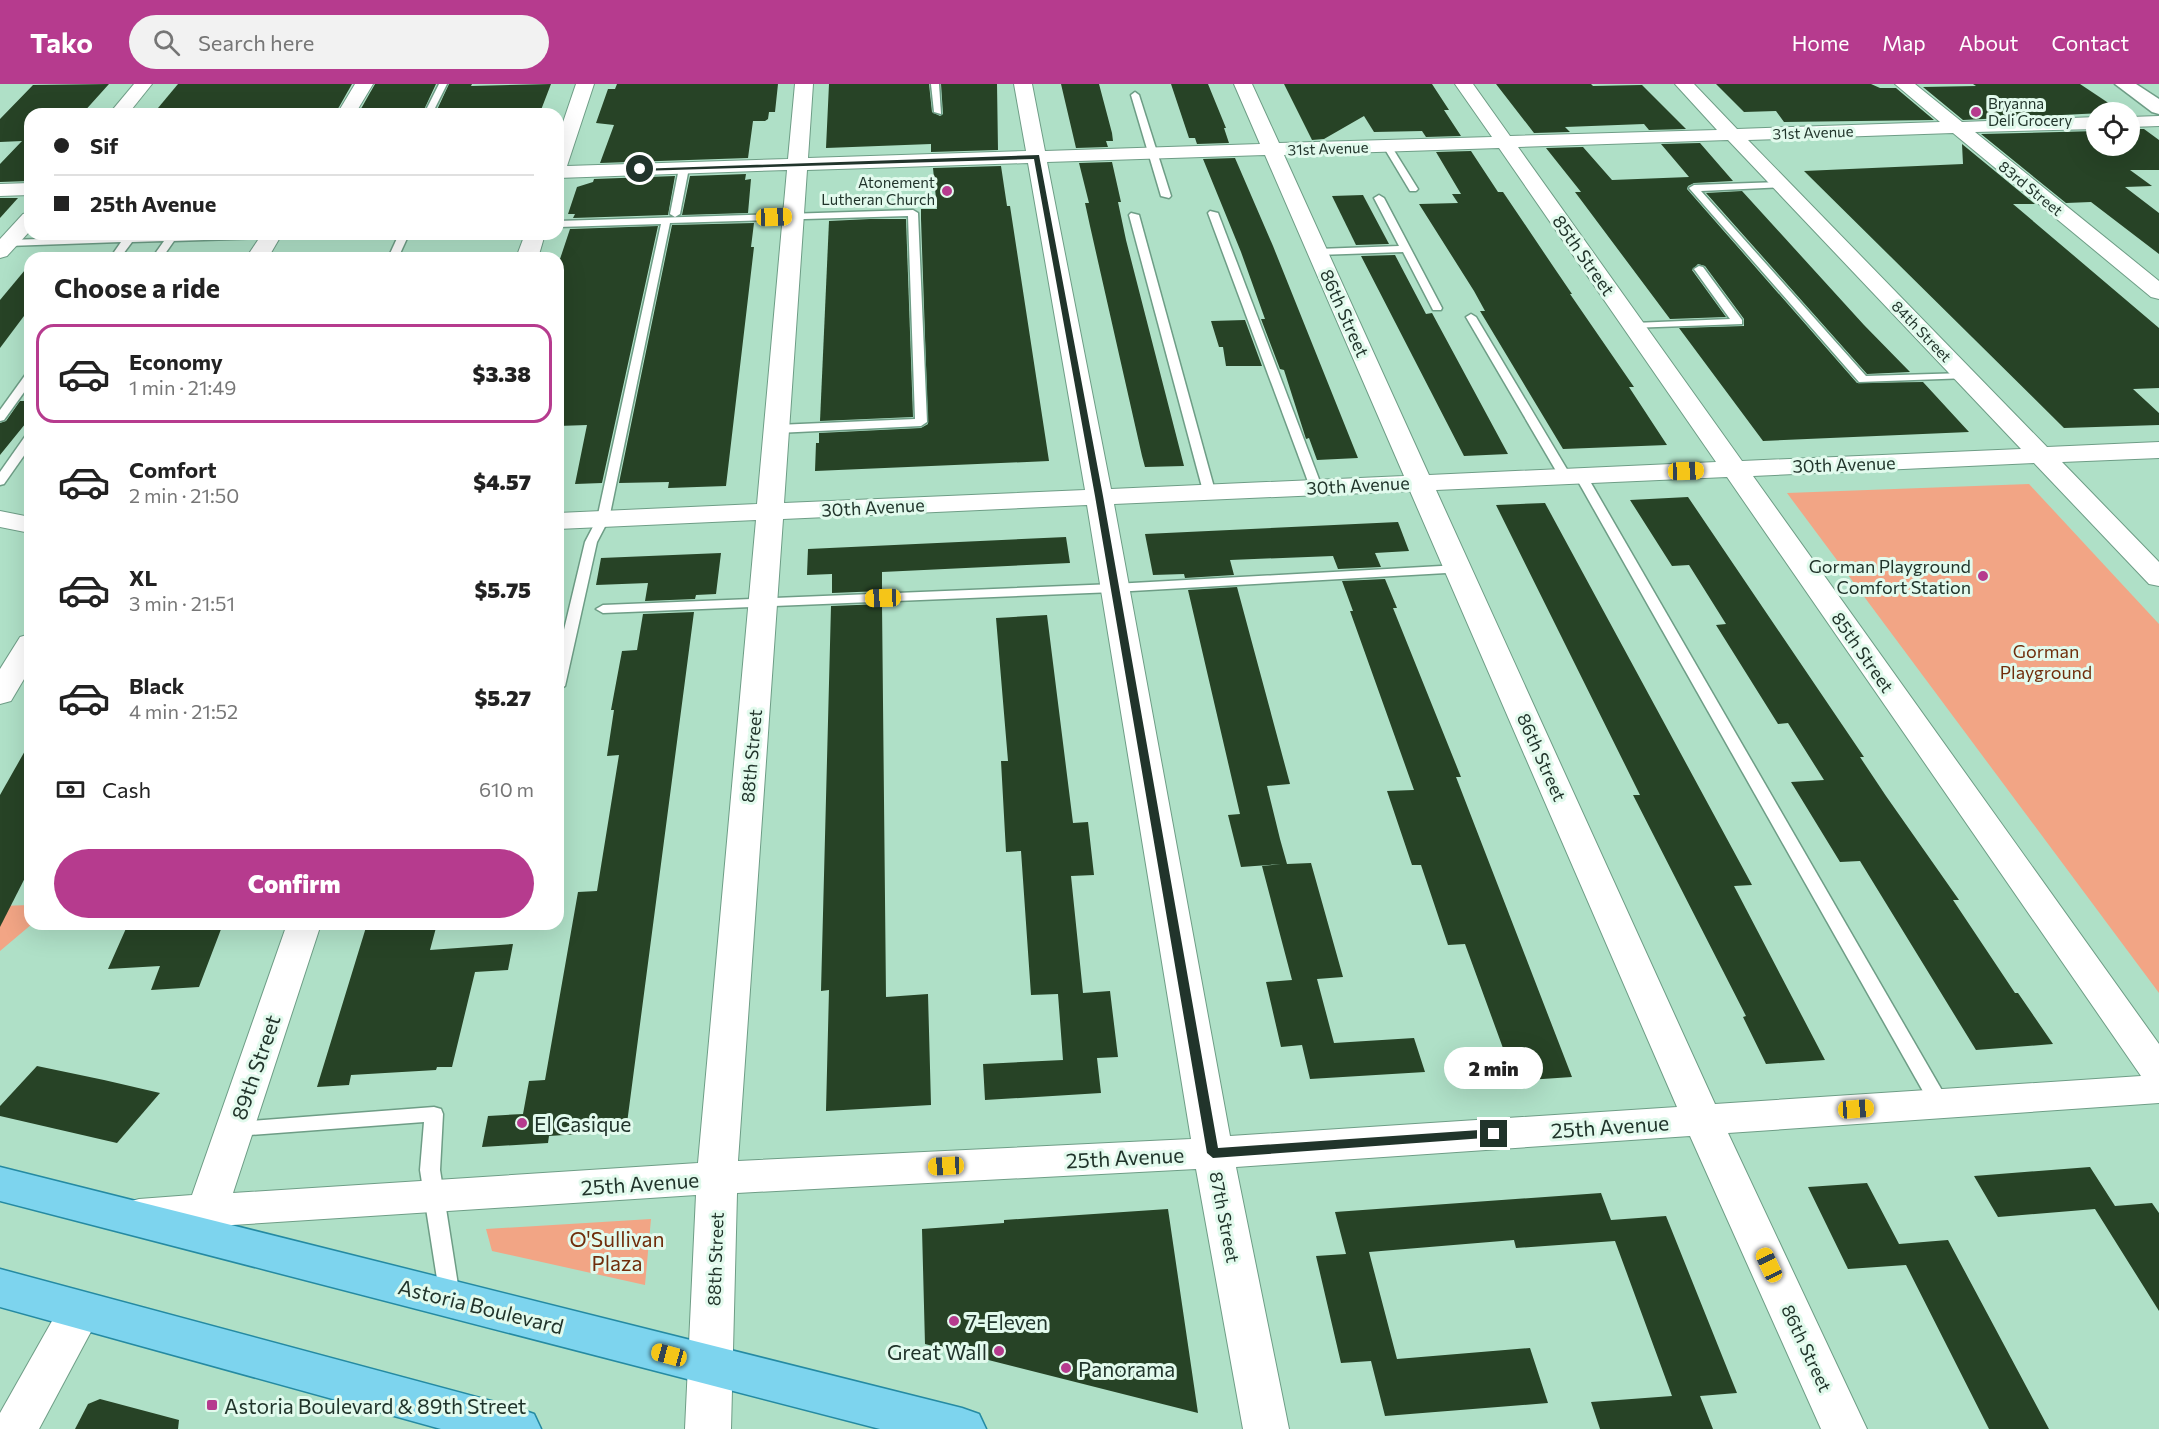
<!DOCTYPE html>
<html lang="en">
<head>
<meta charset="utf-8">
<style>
	:root { --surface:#fff; --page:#f2f2f2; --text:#222; --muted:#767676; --line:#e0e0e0; --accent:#b63b8e }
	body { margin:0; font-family:Commissioner,sans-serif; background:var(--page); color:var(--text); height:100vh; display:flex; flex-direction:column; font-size:22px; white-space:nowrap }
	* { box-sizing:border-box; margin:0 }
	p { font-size:20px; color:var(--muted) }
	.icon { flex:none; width:33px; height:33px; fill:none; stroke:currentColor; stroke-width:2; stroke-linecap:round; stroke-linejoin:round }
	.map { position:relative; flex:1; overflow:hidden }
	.drawer { position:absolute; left:24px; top:168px; width:540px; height:678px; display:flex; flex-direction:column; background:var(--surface); border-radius:18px; box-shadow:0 6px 24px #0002 }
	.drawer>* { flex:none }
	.guide { position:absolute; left:24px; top:24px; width:540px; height:132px; border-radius:18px; box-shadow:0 6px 24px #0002; display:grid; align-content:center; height:132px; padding:0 30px; background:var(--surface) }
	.fabs { position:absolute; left:2086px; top:18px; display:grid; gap:12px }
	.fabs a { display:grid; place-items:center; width:54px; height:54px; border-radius:50%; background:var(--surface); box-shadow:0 6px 24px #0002; font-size:30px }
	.end { position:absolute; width:27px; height:27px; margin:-14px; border:8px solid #21342b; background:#fff; box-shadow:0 0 0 3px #fff }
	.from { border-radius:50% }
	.bubble { position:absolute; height:42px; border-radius:21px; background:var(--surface); box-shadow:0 6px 24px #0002; font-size:20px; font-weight:800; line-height:42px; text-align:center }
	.car { position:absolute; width:18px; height:36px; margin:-18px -9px; border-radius:8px; box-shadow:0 0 4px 2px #0007; background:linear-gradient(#f5c518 24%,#345 0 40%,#f5c518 0 76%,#345 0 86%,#f5c518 0) }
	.guide b { display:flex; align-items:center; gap:21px; height:57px; font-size:22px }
	.guide b+b { border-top:2px solid var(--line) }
	.guide i { width:15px; height:15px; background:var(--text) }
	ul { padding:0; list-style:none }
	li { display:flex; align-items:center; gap:18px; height:99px; margin:0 12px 9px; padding:0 18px; border:3px solid transparent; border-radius:18px }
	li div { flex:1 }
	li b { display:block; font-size:22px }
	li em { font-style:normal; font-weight:800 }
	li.active { border-color:var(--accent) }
	li>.icon { width:54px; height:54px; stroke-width:1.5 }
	h2 { padding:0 30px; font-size:27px; line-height:72px }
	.pay { display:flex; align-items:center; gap:15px; height:66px; padding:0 30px; font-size:22px }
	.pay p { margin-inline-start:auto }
	.action { display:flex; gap:12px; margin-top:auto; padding:12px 30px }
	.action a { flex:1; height:69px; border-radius:36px; background:var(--accent); color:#fff; font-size:24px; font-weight:800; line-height:69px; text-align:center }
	header { display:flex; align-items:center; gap:36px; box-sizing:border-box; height:84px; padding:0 30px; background:var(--accent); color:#fff }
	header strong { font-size:28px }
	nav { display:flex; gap:33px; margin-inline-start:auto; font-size:21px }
	.search { width:420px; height:54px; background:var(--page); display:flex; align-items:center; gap:15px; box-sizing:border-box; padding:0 21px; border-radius:33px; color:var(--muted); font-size:22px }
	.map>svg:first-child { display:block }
	.green { fill:#f2a585 }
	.building { fill:#274326 }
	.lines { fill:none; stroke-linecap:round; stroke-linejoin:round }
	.lane-casing { stroke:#6e9d86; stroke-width:3 }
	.street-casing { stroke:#6e9d86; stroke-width:2 }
	.secondary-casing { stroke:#6e9d86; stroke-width:3 }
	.primary-casing { stroke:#258aa2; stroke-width:3 }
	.lane { fill:#fff; fill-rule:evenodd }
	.street { fill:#fff; fill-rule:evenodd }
	.secondary { fill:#fff; fill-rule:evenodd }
	.primary { fill:#7dd4ee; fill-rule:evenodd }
	.route { fill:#21342b }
	.poi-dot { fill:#b63b8e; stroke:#e2faed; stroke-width:2 }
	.labels { text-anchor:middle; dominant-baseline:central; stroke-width:6; stroke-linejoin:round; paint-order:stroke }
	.far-poi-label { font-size:15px; fill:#21342b; stroke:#e2faed; text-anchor:start }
	.far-street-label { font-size:15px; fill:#21342b; stroke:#e2faed }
	.street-label { font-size:18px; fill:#21342b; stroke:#e2faed }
	.poi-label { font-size:18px; fill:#21342b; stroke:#e2faed; text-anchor:end }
	.park-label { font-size:18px; fill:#702d0b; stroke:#e2faed }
	.near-street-label { font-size:21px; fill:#21342b; stroke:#e2faed }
	.near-poi-label { font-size:21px; fill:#21342b; stroke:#e2faed; text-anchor:start }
	.near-park-label { font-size:21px; fill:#702d0b; stroke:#e2faed }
</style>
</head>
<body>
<header>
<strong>Tako</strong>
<div class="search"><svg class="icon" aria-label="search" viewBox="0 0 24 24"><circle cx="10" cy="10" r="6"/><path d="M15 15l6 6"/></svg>Search here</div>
<nav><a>Home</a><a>Map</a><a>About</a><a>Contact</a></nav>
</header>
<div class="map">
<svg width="2159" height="1345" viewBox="0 0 2159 1345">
	<rect width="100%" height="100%" fill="#afe0c7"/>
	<g class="green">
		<path d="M2029 400 2159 540V909L1787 409Z"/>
		<path d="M30 821V840H32L0 867V822Z"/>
		<path d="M651 1135 645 1201 492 1167 486 1145Z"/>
	</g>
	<g class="building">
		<path d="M109 0 82 30H30V97L0 98V80L22 57 0 58V35L33 1Z"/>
		<path d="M178 0H352L335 30H153Z"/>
		<path d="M375 0H436L422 30H358Z"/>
		<path d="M449 0H472L471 2 551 0 541 26 435 30Z"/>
		<path d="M617 0H778L775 28H769L768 35 765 37H753L748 74 600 79 614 41 596 39 608 5H615Z"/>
		<path d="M829 0H929L932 28 940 32 943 30 941 0H997L998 66 931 68V60L826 64Z"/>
		<path d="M1061 0H1099L1112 49 1113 57H1106L1108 63 1076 64Z"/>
		<path d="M1171 0H1208L1226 44H1224L1229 59 1197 60 1195 54H1189Z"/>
		<path d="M1284 0H1432L1449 26H1444L1461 52 1426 53 1422 47 1374 48 1364 32 1324 55 1312 56Z"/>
		<path d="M1496 0H1591L1593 2 1642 1 1686 45 1649 46 1644 40 1565 43 1570 48 1534 49Z"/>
		<path d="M1716 0H1871L1880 4H1896L1934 36 1784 38 1776 27 1744 28Z"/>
		<path d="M1973 0H2080L2122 28 1963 36 1923 3 1976 2Z"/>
		<path d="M2130 45H2144L2159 56V86H2130L2152 102 2125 103 2159 129V170L2091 118 2066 119 1981 50 2097 47V62H2130Z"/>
		<path d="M1700 59 1733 97 1694 99 1688 102 1687 105 1857 299 1923 298 1969 348 1763 357 1679 244 1744 242V235L1705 182 1698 180 1692 186 1726 233 1670 235 1575 108H1581L1546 64 1583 63 1612 96 1689 93 1661 60Z"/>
		<path d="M1962 60 2035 120H2013L2159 244V304L2133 305 2159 329V341L2064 344 1804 87 1963 80Z"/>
		<path d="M1471 67 1498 108H1503L1557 188 1572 210H1570L1634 303H1629L1667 361 1563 365 1480 227H1485L1474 207 1419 120 1458 119 1452 110H1461L1436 68Z"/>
		<path d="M1235 74 1273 162 1358 374 1317 376 1309 354 1306 355 1284 286 1280 285 1261 235H1265L1241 168 1203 75Z"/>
		<path d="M1112 78 1121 118H1118L1126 156 1184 382 1145 383 1142 372 1090 142 1085 119H1089L1079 79Z"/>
		<path d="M1001 82 1007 122H1010L1049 377 815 387 816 359H819V349L921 344 928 340 921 135V125H937L933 84Z"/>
		<path d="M746 90 745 96 751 95 748 129 682 131 690 92Z"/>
		<path d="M675 92 668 131 573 134 575 130H568L577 103 593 98 594 95Z"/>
		<path d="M1742 107 1864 241 1910 288 1867 290 1706 109Z"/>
		<path d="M1363 111 1389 160 1356 161 1332 112Z"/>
		<path d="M0 114H18L0 134Z"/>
		<path d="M870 135H906L913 333 820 337 829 137Z"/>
		<path d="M754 139 751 163H754L726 402 668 404 669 398 619 399 672 141Z"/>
		<path d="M658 142 602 399 575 400 587 341 558 342V181L570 145Z"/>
		<path d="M1395 171 1426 230 1432 229 1508 370 1464 372 1361 172Z"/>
		<path d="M30 180V224L0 264V216Z"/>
		<path d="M1245 236 1262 282H1226L1223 263H1219L1211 237Z"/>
		<path d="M20 317H30V334L0 371V339L6 337Z"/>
		<path d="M1688 413 1864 673H1860L1886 712 1959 816H1953L2015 909H2018L2053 960 1976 966 1860 777 1840 778 1791 698 1824 696 1788 639 1778 640 1716 541 1726 540 1689 481 1672 482 1630 416Z"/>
		<path d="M1545 419 1752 801 1734 802 1825 976 1766 980 1743 933 1746 932 1633 711H1640L1496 421Z"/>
		<path d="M1398 438 1409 467 1375 469 1381 483 1338 485 1333 472 1230 476 1234 491 1185 494 1184 490 1153 491 1145 450Z"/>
		<path d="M1066 453 1070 479 882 488V507L832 509V490L807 491 808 465Z"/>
		<path d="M721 469 716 510 696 511 695 515 645 517 648 499 596 501 601 474Z"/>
		<path d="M1385 495 1397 524H1393L1461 693H1456L1572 993 1515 997 1465 860 1448 861 1421 781H1412L1387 707 1414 706 1350 527H1353L1342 497Z"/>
		<path d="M1237 503 1290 700 1267 702 1280 755 1287 780 1311 779 1343 893 1317 895 1334 959 1414 954 1425 988 1310 995 1302 961 1281 963 1266 898 1292 896 1262 782 1281 780 1241 783 1228 731 1240 730 1188 506Z"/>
		<path d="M882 520 886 913 928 910 931 1021 826 1027 829 906 821 907 831 522Z"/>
		<path d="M694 528 626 1047 549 1052 548 1059 482 1063 488 1032 523 1030 529 997 545 996 578 808 597 807 619 671 607 672 614 626H611L622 567 637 566 643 530Z"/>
		<path d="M1047 531 1073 739 1088 738 1094 791 1071 792 1083 909 1110 907 1118 973 1097 974 1101 1009 985 1016 983 980 1063 976 1058 910 1031 911 1021 767 1006 768 1001 677H1008L996 534Z"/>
		<path d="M30 658V784L0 843V711Z"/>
		<path d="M128 840H223L199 903 151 906 160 882 108 885Z"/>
		<path d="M367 840H437L430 866 513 860 508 886 475 888 452 983H437L436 986 351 991 349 1001 317 1003Z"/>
		<path d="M37 982 104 996 160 1009 117 1059 0 1032V1022Z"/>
		<path d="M2090 1083 2115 1122 2152 1119 2159 1129V1227L2095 1125 1998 1133 1974 1092Z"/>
		<path d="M1867 1099 1899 1160 1948 1156 2049 1345H1989L1906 1181 1848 1185 1808 1103Z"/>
		<path d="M1601 1109 1611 1136 1666 1132 1737 1309 1700 1312 1713 1345H1600L1591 1318 1672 1312 1615 1157 1516 1164 1514 1156 1369 1168 1397 1275 1530 1264 1548 1319 1385 1332 1371 1277 1341 1279 1316 1172 1346 1170 1335 1128Z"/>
		<path d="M1168 1125 1198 1329 925 1260 922 1145 1004 1139V1136Z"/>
		<path d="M100 1315 179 1336 178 1345H75L88 1320Z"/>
	</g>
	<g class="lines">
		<g class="lane-casing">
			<g id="lane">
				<path d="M439 0H447L432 30H424Z"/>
				<path d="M931 0H939L941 30 934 28Z"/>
				<path d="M1135 8 1139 11 1171 112 1169 114 1161 112 1131 11Z"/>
				<path d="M1384 60H1390L1418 105 1416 107H1410L1383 62Z"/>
				<path d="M684 81 689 84 680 130 675 133 670 130 679 84Z"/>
				<path d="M1781 98 1784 99V103L1701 107 1866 292 1965 289 1971 292 1969 294 1859 298 1689 104 1694 101Z"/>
				<path d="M1379 111 1384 114 1442 224 1441 226H1433L1432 224 1403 168 1318 171 1313 168 1318 165 1399 162 1374 114Z"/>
				<path d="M913 126 918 129 927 338 921 342 777 349 771 345 777 341 915 335 908 132 670 139 609 435 597 458 565 602 558 606V571L585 458 597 435 661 140 558 143V137Z"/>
				<path d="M1210 127 1218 129 1322 403 1320 406H1312L1310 403 1208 129Z"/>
				<path d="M1131 129 1139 131 1215 407 1213 410 1209 411 1203 407 1129 131Z"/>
				<path d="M199 150H298L293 153 174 157 162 174H152L164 157 132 158 120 174H110L121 158 8 162 3 159 8 156Z"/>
				<path d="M399 150H409L398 174H388Z"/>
				<path d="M1699 182 1703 183 1742 236V240L1630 244 1629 242 1634 239 1730 235 1694 185Z"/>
				<path d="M1471 230 1476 233 1571 392 1569 395H1561L1559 392 1466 233Z"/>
				<path d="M30 289V300L4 336 0 337V326L26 290Z"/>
				<path d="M30 350V363L4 400 0 401V388L26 351Z"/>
				<path d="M1581 388 1587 392 1947 1015 1949 1020 1947 1025 1940 1027 1933 1025 1575 392Z"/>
				<path d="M1459 481 1464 482 1466 485 1464 488 1114 508 603 529 596 525 603 521 1114 500Z"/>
				<path d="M434 1023 441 1025 443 1030 440 1086 460 1214 457 1220 450 1223 443 1220 440 1214 420 1086 424 1038 236 1052 229 1050 227 1045 229 1040 236 1038Z"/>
			</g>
		</g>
		<g class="street-casing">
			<g id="street">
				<path d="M134 0H152L128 30H109Z"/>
				<path d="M355 0H373L355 30H337Z"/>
				<path d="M576 0H594L567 82 788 75 795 0H813L808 74 1026 67 1014 0H1032L1045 67 1260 60 1234 0H1252L1279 59 1492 53 1455 0H1473L1510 52 1717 46 1675 0H1694L1737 45 1940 38 1895 0H1915L1962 38 2097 33V45L1975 48 2159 197V215L2151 213 1953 49 1748 56 2047 363 2159 358V374L2062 378 2159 478V502L2149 500 2034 379 1753 392 2159 960V1019L1728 1049 1867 1345H1821L1690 1052 1236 1083 1289 1345H1243L1196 1085 737 1109 731 1345H685L696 1111 139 1147 124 1143 118 1131 124 1119 139 1115 192 1111 287 840H321L233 1109 698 1079 756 436 558 445V429L757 420 787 86 558 94V53ZM1728 56 2021 365 1742 377 1518 63ZM1499 64 1716 378 1429 391 1284 71ZM1265 71 1404 392 1111 405 1047 78ZM1028 79 1085 406 784 419 807 86ZM1727 393 2141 992 1715 1020 1436 406ZM1410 407 1677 1023 1230 1052 1114 420ZM1087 421 1191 1055 738 1077 783 435Z"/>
				<path d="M2159 32V42L2130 43V33Z"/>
				<path d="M30 99V111L0 112V100Z"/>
				<path d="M30 128V147L7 172 0 174V155L23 130Z"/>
				<path d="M262 150H282L268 174H246Z"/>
				<path d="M525 150H545L538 174H516Z"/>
				<path d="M0 427 30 433V449L0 443Z"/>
				<path d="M30 550V585L11 617 0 620V585L20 553Z"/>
				<path d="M80 1209 95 1214 102 1227 39 1345H0V1329L65 1214Z"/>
			</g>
		</g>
		<g class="secondary-casing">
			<path id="secondary" d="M2115 0H2136L2159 15V30L2152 28Z"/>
		</g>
		<g class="primary-casing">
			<g id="primary">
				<path d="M0 1083 962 1324 979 1330 986 1345H880L0 1117Z"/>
				<path d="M0 1185 517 1324 534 1330 541 1345H441L0 1223Z"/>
			</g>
		</g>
		<use href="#lane" class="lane"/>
		<use href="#street" class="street"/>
		<use href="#secondary" class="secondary"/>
		<use href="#primary" class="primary"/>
	</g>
	<path class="route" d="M1039 71 1103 412 1218 1064 1494 1045 1500 1050 1498 1053 1213 1074 1207 1069 1095 412 1034 75 640 87 637 85Z"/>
	<g class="poi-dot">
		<circle cx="1976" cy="28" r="6"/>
		<circle cx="947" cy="107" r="6"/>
		<circle cx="1983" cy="492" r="6"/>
		<circle cx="522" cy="1039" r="6"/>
		<circle cx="954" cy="1237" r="6"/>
		<circle cx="999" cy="1267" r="6"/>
		<circle cx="1066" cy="1284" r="6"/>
		<rect x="206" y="1315" width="12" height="12" rx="3"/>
	</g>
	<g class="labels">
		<g class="far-poi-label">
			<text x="1988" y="19">Bryanna<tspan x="1988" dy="17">Deli Grocery</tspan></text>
			<text x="935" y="98" text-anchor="end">Atonement<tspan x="935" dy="17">Lutheran Church</tspan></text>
		</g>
		<g class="far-street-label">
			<text transform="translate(1813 48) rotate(-2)">31st Avenue</text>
			<text transform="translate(1328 64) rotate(-2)">31st Avenue</text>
			<text transform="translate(2031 104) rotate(39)">83rd Street</text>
			<text transform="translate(1922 247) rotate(46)">84th Street</text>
		</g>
		<g class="street-label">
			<text transform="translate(1584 171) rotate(55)">85th Street</text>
			<text transform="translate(1345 229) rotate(66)">86th Street</text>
			<text transform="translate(1844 380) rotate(-2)">30th Avenue</text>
			<text transform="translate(1358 401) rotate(-3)">30th Avenue</text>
			<text transform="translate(873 423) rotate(-3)">30th Avenue</text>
			<text transform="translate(1863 568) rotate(55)">85th Street</text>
			<text transform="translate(751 672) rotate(-85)">88th Street</text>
			<text transform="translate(1542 673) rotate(66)">86th Street</text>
			<text transform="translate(1225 1133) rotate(79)">87th Street</text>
			<text transform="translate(715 1175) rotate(-88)">88th Street</text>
			<text transform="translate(1807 1264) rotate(65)">86th Street</text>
		</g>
		<g class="poi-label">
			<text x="1971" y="482">Gorman Playground<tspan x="1971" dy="21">Comfort Station</tspan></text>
		</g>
		<g class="park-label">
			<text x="2046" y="567">Gorman<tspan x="2046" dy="21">Playground</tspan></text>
		</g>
		<g class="near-street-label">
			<text transform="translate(255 983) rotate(-71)">89th Street</text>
			<text transform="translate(1610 1042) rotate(-4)">25th Avenue</text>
			<text transform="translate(1125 1073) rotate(-3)">25th Avenue</text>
			<text transform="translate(640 1099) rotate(-4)">25th Avenue</text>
			<text transform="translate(481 1222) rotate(14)">Astoria Boulevard</text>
		</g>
		<g class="near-poi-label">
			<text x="534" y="1039">El Casique</text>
			<text x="966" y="1237">7-Eleven</text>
			<text x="987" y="1267" text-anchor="end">Great Wall</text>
			<text x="1078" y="1284">Panorama</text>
			<text x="224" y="1321">Astoria Boulevard &amp; 89th Street</text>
		</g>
		<g class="near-park-label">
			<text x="617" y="1154">O'Sullivan<tspan x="617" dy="24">Plaza</tspan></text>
		</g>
	</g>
</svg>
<div class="fabs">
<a><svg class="icon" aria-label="locate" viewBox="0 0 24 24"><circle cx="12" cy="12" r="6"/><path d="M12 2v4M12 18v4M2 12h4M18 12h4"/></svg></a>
</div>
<i class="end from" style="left:640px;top:85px"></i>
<i class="end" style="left:1494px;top:1050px"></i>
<div class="bubble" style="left:1444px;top:963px;width:99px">2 min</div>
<i class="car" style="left:774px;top:133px;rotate:88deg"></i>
<i class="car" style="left:1686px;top:387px;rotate:88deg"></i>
<i class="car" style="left:883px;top:514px;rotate:268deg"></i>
<i class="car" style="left:1856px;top:1025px;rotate:86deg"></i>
<i class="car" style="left:946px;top:1082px;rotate:267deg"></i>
<i class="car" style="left:1769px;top:1181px;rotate:335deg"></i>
<i class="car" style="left:669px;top:1271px;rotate:285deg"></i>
<div class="guide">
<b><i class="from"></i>Sif</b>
<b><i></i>25th Avenue</b>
</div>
<section class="drawer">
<h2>Choose a ride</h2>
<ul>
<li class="active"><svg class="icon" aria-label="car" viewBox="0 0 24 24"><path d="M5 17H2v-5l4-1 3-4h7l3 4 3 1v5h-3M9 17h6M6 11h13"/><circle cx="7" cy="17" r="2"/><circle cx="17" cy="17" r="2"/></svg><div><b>Economy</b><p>1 min · 21:49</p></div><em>$3.38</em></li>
<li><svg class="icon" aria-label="car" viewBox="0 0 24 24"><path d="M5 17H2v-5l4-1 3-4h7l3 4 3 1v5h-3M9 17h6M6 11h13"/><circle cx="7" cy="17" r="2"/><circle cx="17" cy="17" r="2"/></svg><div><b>Comfort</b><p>2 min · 21:50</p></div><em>$4.57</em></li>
<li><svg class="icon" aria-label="car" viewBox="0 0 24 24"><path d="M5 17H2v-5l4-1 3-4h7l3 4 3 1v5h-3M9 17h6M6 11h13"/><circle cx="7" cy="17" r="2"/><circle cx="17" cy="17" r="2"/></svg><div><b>XL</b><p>3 min · 21:51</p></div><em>$5.75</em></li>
<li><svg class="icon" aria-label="car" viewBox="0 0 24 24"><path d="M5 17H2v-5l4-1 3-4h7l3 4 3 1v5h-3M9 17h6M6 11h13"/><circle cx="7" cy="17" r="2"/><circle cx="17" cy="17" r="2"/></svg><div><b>Black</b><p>4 min · 21:52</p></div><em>$5.27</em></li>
</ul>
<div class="pay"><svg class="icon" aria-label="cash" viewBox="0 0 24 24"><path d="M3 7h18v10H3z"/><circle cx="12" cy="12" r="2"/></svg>Cash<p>610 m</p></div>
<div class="action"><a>Confirm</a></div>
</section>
</div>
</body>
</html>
